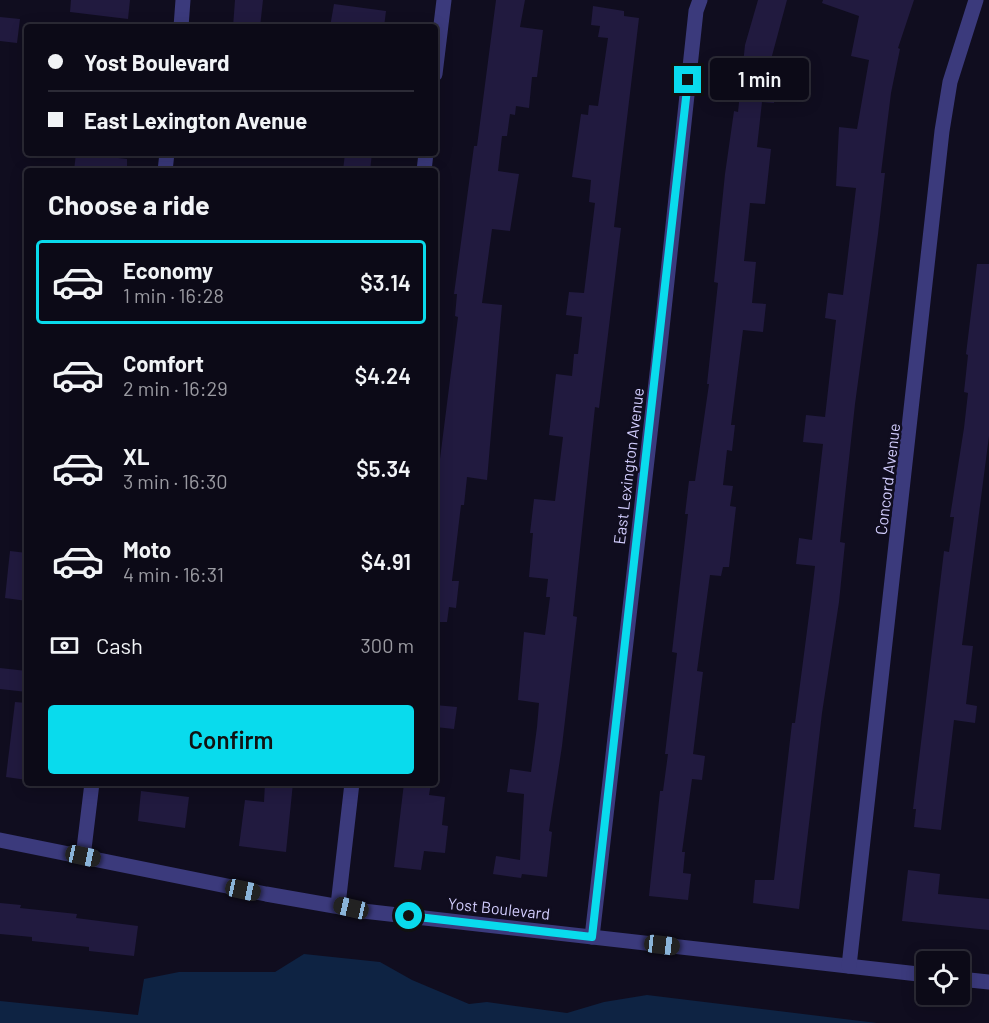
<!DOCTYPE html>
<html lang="en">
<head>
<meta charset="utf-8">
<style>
	:root { --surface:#0c0a17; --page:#1a1824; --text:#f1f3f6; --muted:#9a9aa1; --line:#2c2b36; --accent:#09dbed }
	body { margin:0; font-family:Barlow,sans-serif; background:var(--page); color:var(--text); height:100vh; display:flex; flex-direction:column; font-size:22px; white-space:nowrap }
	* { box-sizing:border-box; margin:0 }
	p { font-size:20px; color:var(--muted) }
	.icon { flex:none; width:33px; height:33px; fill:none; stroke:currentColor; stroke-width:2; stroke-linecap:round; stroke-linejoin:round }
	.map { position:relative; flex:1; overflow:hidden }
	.drawer { position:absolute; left:24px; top:168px; width:414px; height:618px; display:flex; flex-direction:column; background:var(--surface); border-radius:6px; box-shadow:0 3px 15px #0003,0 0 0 2px var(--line) }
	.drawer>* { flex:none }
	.banner { position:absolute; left:24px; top:24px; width:414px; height:132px; border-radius:6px; box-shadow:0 3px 15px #0003,0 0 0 2px var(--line); display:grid; align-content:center; height:132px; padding:0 24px; background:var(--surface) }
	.tools { position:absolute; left:916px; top:951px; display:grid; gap:12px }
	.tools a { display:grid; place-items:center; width:54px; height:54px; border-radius:6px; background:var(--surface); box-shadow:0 3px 15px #0003,0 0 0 2px var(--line); font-size:30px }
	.end { position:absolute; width:27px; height:27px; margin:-14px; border:8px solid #09dbed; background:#111; box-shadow:0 0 0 3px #111 }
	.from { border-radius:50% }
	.bubble { position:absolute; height:42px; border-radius:6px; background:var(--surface); box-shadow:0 3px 15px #0003,0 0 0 2px var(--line); font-size:20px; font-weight:600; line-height:42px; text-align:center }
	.car { position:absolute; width:18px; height:36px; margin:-18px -9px; border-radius:8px; box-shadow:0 0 4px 2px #0007; background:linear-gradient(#222 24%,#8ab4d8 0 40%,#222 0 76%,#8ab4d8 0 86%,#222 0) }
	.banner b { display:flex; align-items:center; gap:21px; height:57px; font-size:22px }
	.banner b+b { border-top:2px solid var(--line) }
	.banner i { width:15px; height:15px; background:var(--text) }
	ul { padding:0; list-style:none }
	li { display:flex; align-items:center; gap:18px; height:84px; margin:0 12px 9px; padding:0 12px; border:3px solid transparent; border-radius:6px }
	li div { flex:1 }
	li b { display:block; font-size:22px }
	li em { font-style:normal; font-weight:600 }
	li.on { border-color:var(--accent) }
	li>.icon { width:54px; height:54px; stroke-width:1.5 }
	h2 { padding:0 24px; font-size:27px; line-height:72px }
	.pay { display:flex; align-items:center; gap:15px; height:66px; padding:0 24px; font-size:22px }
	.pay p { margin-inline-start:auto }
	.button { display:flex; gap:12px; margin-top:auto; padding:12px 24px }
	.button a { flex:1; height:69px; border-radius:6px; background:var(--accent); color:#111; font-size:24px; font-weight:600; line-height:69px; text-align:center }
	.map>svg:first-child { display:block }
	.water { fill:#0e2343 }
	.building { fill:#211a3f }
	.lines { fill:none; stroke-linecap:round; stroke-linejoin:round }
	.street { stroke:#3b3a7c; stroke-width:15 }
	.route { stroke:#09dbed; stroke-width:8 }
	.labels { text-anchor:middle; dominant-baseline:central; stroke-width:5; stroke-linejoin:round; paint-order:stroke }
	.street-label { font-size:16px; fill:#d2cdfd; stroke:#100d1f }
</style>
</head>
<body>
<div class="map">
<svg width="989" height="1023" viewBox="0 0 989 1023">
	<rect width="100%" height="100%" fill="#100d1f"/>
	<path class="water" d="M304 954 380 962 412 980 469 1004 487 1002 567 1013 604 1002 647 995 877 1023H0V1001L138 1015 144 979 179 972H275Z"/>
	<g class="building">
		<path d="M71 0H130L128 19 70 12Z"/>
		<path d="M235 0H263L260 27H233Z"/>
		<path d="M496 0H525L520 27 543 30 537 77H532L529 108 516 106 515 115 510 114 507 136H502L498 171 519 174 510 231 492 229 482 303 502 305 487 480 467 477 464 505H461L452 581H459L456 608 449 607 447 622H435V498L458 317 455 316 457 294H454L474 146H477Z"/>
		<path d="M758 0H787L769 67 785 69 783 88H776L774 103 762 102 757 147 771 149 765 204 750 203 744 261 756 262 752 303 766 304 763 332 743 330 731 425H735L732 451 727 450 723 485 733 486 730 506 736 507 729 567H723L721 576 710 575 697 671 703 672 693 754 705 756 702 780 692 779 682 852H685L683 873 691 874 688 900 649 896 660 791H663L668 754H665L677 653 672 652 688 514H685L689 481H695L709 384H707L718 283 714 282 725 174 734 111 738 112 745 45Z"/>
		<path d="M823 0H914L898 48 900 49 891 93 881 173H885L878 234 855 404 840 542 845 543 839 602 822 713 799 909 753 903 755 880H774L792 723H795L811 600 815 566 796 564 799 538 812 540 823 444 803 442 806 415 825 417 836 320 825 318 828 293 843 295 856 188 836 186 839 127 857 129 869 60 851 56 859 16 822 3Z"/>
		<path d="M334 4 386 11 384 27H330Z"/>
		<path d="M593 6 624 11V16L639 18 614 227 621 228 599 408 595 407 573 616 577 617 562 746 549 831 552 832 547 877 522 874 521 878 493 874 496 856 520 860 524 794 507 792 510 769 531 772 537 727 539 703 518 700 524 632 545 635 550 597H546L548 579 529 577 533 533H530L534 499 555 501 563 437 549 435 556 374 572 376 574 354H578L582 317 566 315 569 292 584 293 595 203 589 202 591 180 572 177 581 114 588 115 589 105 598 106 608 38 598 37 600 26 591 25Z"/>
		<path d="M0 17 20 19 17 43 0 41Z"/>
		<path d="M76 153 127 159V171H74Z"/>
		<path d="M345 153H372L370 171H343Z"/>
		<path d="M977 264H989V436L962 645 973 646 966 704 977 706 975 723 954 720 941 830 914 827 916 809H913L944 551 949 552 954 517H950L964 428 968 393 964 392 968 355 966 354Z"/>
		<path d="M10 551 27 553V601L5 598Z"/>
		<path d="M0 668 27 671V692L0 689Z"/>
		<path d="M15 702 27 703V780L6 777Z"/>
		<path d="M435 705 457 707 454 729 435 727Z"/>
		<path d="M265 783H293L286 852 239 846 245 800 264 802Z"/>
		<path d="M404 783H431L429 795 445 797 442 825 448 826 445 853 424 851 421 870 394 867Z"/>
		<path d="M141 791 189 797 185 828 138 821Z"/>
		<path d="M908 870 940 874 938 894 989 899V930L902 921Z"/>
		<path d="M0 903 21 905 20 908 77 914 76 918 138 926 134 956 89 951V947L32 941V937L0 934Z"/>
	</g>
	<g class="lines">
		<g class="street">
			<path d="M181 27 183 0"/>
			<path d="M435 74 444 0"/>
			<path d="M165 171 167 153"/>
			<path d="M424 171 426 153"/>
			<path d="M0 840 266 894 363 911 927 975"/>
			<path d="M83 857 92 783"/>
			<path d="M338 905 352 783"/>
			<path d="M592 937 659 356 696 11 700 0"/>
			<path d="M849 966 942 131 950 82 976 0"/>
			<path d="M960 979 989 982"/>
		</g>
	</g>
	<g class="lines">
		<path class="route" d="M409 916 592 937 688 80"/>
	</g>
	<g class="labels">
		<g class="street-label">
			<text transform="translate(628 466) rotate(-83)">East Lexington Avenue</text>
			<text transform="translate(887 479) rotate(-83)">Concord Avenue</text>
			<text transform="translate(499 908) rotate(6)">Yost Boulevard</text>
		</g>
	</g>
</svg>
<div class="tools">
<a><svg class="icon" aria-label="locate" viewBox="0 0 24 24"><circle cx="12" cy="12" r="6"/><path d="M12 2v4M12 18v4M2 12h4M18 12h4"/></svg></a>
</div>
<i class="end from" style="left:409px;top:916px"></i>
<i class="end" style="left:688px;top:80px"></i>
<div class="bubble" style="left:710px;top:58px;width:99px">1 min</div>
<i class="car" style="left:83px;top:856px;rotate:102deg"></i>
<i class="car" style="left:243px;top:890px;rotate:102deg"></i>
<i class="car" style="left:351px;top:908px;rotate:283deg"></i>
<i class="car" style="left:662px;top:945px;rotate:97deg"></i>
<div class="banner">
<b><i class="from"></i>Yost Boulevard</b>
<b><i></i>East Lexington Avenue</b>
</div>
<section class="drawer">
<h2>Choose a ride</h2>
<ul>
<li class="on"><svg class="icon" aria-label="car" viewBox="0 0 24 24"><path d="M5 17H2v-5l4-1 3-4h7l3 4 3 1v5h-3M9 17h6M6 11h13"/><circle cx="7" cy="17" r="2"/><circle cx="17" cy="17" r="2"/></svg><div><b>Economy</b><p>1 min · 16:28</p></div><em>$3.14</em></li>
<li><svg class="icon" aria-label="car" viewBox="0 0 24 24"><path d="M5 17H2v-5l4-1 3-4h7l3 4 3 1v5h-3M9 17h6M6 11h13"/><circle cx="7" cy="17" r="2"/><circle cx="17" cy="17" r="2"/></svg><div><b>Comfort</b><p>2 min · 16:29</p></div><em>$4.24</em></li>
<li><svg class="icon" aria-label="car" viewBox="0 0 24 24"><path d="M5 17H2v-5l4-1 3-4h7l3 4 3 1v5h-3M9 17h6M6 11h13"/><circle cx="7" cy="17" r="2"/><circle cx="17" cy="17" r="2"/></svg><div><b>XL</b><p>3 min · 16:30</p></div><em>$5.34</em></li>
<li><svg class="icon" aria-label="car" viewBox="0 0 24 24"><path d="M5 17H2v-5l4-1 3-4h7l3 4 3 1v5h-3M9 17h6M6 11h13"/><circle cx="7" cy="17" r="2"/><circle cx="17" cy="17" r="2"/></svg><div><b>Moto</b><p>4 min · 16:31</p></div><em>$4.91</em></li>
</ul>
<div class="pay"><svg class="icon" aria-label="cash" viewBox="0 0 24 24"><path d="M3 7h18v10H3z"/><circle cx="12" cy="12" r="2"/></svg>Cash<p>300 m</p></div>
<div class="button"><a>Confirm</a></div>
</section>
</div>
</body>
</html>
